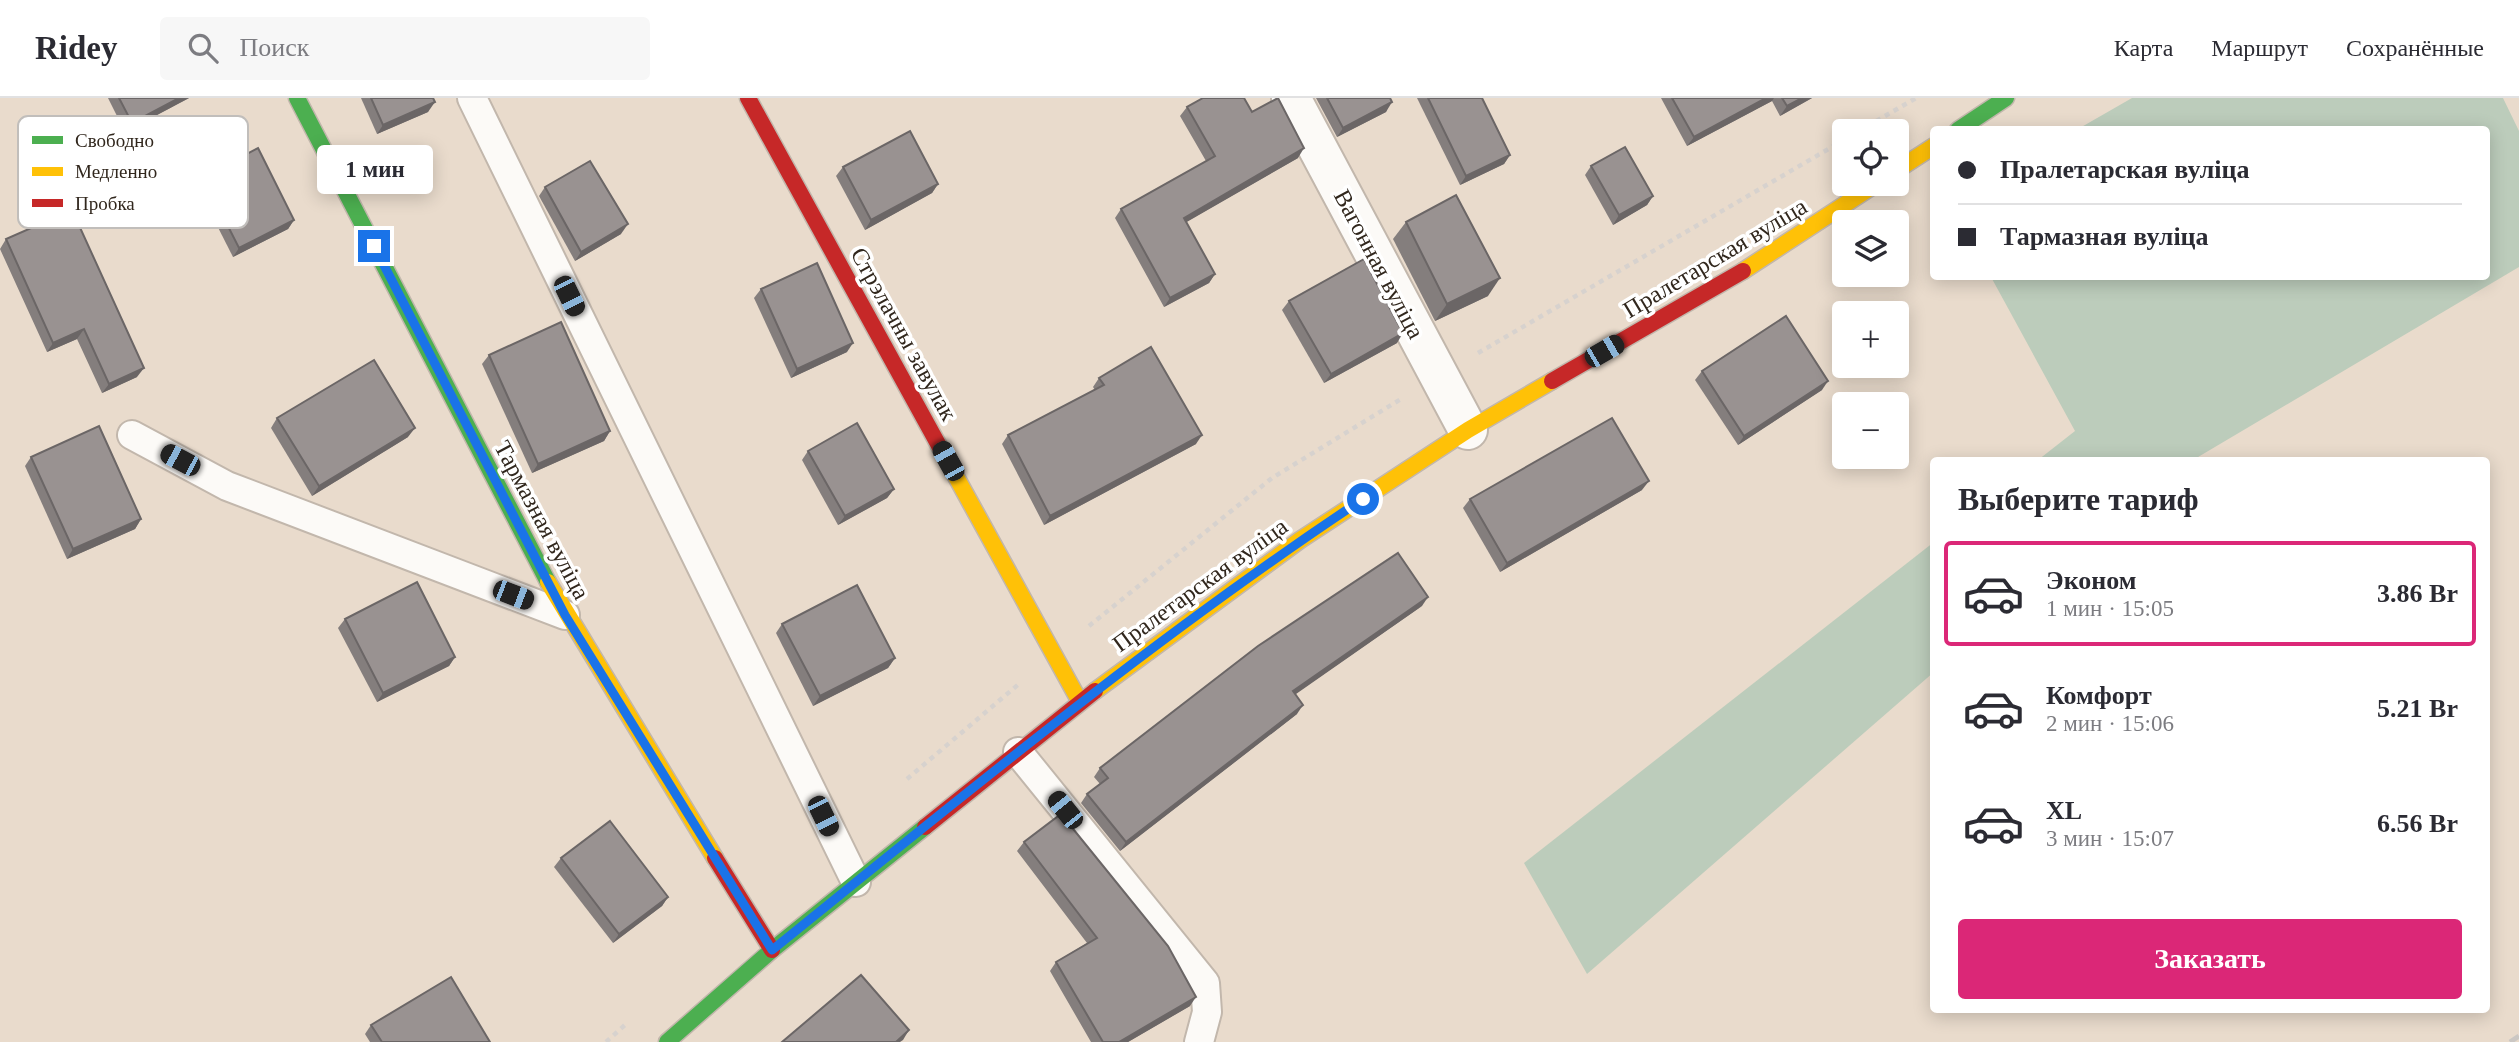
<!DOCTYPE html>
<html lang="ru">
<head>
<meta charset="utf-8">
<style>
	:root { --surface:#fff; --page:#f7f7f7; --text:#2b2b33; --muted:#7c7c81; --line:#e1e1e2; --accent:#db2777 }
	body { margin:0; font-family:"Times New Roman",serif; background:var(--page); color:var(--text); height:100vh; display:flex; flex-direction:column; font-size:26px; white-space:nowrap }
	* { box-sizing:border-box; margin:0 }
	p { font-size:23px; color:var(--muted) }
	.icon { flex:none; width:38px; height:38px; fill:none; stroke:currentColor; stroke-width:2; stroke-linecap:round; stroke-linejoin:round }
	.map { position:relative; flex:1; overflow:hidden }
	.side { position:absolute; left:1930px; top:359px; width:560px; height:556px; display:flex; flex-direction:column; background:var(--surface); border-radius:7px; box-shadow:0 4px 18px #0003 }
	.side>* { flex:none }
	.top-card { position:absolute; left:1930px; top:28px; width:560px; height:154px; border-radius:7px; box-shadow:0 4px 18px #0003; display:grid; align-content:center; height:154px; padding:0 28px; background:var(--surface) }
	.buttons { position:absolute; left:1832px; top:21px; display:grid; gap:14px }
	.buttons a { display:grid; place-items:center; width:77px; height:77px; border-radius:7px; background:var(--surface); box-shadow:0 4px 18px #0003; font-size:35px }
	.end { position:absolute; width:32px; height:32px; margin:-16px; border:9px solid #1a73e8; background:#fff; box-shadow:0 0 0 4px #fff }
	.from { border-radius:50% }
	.bubble { position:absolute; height:49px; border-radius:7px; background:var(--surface); box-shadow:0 4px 18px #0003; font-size:23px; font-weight:700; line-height:49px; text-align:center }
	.car { position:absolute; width:21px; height:42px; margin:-21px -10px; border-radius:9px; box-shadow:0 0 5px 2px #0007; background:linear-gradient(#222 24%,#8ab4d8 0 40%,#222 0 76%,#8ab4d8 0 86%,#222 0) }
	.top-card b { display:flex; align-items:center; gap:24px; height:66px; font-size:26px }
	.top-card b+b { border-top:2px solid var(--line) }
	.top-card i { width:18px; height:18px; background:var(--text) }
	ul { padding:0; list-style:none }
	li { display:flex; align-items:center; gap:21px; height:105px; margin:0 14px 10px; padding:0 14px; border:4px solid transparent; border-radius:7px }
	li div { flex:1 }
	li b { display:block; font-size:26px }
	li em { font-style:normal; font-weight:700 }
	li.selected { border-color:var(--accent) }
	li>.icon { width:63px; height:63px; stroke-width:1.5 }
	h2 { padding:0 28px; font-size:32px; line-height:84px }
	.button { display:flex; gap:14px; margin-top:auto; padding:14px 28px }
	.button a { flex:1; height:80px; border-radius:7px; background:var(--accent); color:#fff; font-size:28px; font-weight:700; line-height:80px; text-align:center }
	header { display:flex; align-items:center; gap:42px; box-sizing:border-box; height:98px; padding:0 35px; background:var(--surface); border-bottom:2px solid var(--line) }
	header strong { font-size:33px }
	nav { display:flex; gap:38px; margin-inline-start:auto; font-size:24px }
	.search { width:490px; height:63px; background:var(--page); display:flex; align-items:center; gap:18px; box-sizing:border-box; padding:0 24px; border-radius:7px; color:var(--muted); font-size:26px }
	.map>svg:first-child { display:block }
	.green { fill:#bcccbb }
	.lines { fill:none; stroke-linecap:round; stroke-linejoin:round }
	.lane-casing { stroke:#c2b7ac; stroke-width:32 }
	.street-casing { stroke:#c2b7ac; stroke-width:42 }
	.fast-casing { stroke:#c2b7ac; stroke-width:19 }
	.slow-casing { stroke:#c2b7ac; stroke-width:19 }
	.jam-casing { stroke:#c2b7ac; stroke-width:19 }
	.path { stroke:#d7d2ce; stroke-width:4.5; stroke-dasharray:5 5; stroke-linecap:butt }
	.lane { stroke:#fcfaf7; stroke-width:28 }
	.street { stroke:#fcfaf7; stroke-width:38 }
	.fast { stroke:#4caf50; stroke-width:16 }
	.slow { stroke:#ffc107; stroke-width:16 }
	.jam { stroke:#c62828; stroke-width:16 }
	.rail { stroke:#cbc7c3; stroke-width:5; stroke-dasharray:14 7; stroke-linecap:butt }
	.wall { fill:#847e7d }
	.shaded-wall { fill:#6b6666 }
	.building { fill:#999291; stroke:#6b6666; stroke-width:2 }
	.route { stroke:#1a73e8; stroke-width:9 }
	.labels { text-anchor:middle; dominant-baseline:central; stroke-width:7; stroke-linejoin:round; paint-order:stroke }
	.street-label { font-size:24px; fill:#31271d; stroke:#fff }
	.key { fill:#fff; stroke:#c1bebb; stroke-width:2 }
	.key-label { font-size:19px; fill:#31271d }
</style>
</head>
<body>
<header>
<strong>Ridey</strong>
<div class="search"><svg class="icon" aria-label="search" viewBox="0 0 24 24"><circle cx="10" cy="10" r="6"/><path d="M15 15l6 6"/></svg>Поиск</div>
<nav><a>Карта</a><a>Маршрут</a><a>Сохранённые</a></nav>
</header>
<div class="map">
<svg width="2519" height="944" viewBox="0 0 2519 944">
	<rect width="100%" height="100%" fill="#e9dbcc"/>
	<g class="green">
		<path d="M2132 0H2503L2519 33V169L2193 362H2038L2075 333 1991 179 2487 178V32L2078 31Z"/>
		<path d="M1934 444V574L1587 876 1524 765Z"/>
	</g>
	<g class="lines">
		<g class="lane-casing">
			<g id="lane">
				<path d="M472 0 856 784"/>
				<path d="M132 337 227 388 565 517"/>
				<path d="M1018 654 1205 885 1207 914 1199 944"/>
			</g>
		</g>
		<g class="street-casing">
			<path id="street" d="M1291 0 1468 332"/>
		</g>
		<g class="fast-casing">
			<g id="fast">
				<path d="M297 0 548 484"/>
				<path d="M1958 32 2006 0"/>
				<path d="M667 944 772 852 925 729"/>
			</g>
		</g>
		<g class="slow-casing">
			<g id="slow">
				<path d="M1897 72 1934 48"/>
				<path d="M1743 173 1876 86"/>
				<path d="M943 355 1080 604"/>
				<path d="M548 484 715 760"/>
				<path d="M1095 593 1300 442 1468 332 1552 283"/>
			</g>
		</g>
		<g class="jam-casing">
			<g id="jam">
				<path d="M748 0 943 355"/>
				<path d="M1552 283 1743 173"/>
				<path d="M925 729 1095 593"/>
				<path d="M715 760 772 852"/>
			</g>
		</g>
		<g class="path">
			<path d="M1859 33 1916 0"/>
			<path d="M1478 255 1844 42"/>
			<path d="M1089 528 1272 380 1401 301"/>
			<path d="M907 681 1020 585"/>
			<path d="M606 944 626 926"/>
		</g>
		<use href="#lane" class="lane"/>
		<use href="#street" class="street"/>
		<use href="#fast" class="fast"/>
		<use href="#slow" class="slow"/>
		<use href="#jam" class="jam"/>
		<path class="rail" d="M2510 944 2519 938"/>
	</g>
	<g class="wall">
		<path d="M108 0H189L125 34Z"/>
		<path d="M361 0H433L428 14 377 36Z"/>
		<path d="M1316 0H1390L1386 14 1337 39Z"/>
		<path d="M1417 0H1482L1510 57 1504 66 1460 87Z"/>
		<path d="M1661 0H1812L1780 18 1772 3 1687 48Z"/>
		<path d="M1187 9 1252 14 1298 60 1186 124 1215 176 1209 185 1164 209 1115 120 1121 111 1206 63 1180 18Z"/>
		<path d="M1591 68 1653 98 1647 107 1613 127 1585 77Z"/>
		<path d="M843 69 938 86 932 95 865 132 836 78Z"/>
		<path d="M203 79 294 122 288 131 233 159 197 88Z"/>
		<path d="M545 89 621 136 575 163 539 98Z"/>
		<path d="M1406 124 1488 198 1435 223 1393 141Z"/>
		<path d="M6 141 137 279 102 295 77 241 47 254 0 151Z"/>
		<path d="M761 191 847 254 791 280 754 200Z"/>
		<path d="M1289 203 1397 245 1324 285 1282 212Z"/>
		<path d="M489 257 610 333 604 343 532 375 482 266Z"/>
		<path d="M1702 273 1822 292 1738 347 1695 282Z"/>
		<path d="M1099 280 1196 346 1044 427 1002 346 1008 337 1095 292 1093 289Z"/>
		<path d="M277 320 408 339 312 398 271 330Z"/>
		<path d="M808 353 894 391 887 400 838 427 802 362Z"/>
		<path d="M31 359 141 421 135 431 67 461 25 368Z"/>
		<path d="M1642 392 1500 474 1463 410 1470 401Z"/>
		<path d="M1422 508 1295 596 1297 616 1120 753 1081 705 1087 696 1100 686 1094 679 1100 670Z"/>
		<path d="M345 521 455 559 449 568 377 604 338 530Z"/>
		<path d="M782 526 895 560 888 570 813 608 776 535Z"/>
		<path d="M1024 744 1190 908 1128 944H1091L1050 873 1056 864 1087 845 1017 753Z"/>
		<path d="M561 760 668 799 662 808 613 845 554 769Z"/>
		<path d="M371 927 490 944H370L365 936Z"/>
	</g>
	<g class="shaded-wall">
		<path d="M179 0H189L125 34 132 25Z"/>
		<path d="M1766 0H1774L1772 3 1687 48 1694 39Z"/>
		<path d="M1802 0H1812L1780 18 1787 8Z"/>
		<path d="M435 4 428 14 377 36 383 27Z"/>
		<path d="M1392 4 1386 14 1337 39 1343 30Z"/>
		<path d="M1304 50 1298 60 1178 129 1184 120Z"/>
		<path d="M1510 57 1504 66 1460 87 1466 78Z"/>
		<path d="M938 86 932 95 865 132 871 122Z"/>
		<path d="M1653 98 1647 107 1613 127 1619 117Z"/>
		<path d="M294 122 288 131 233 159 239 150Z"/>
		<path d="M628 126 621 136 575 163 581 154Z"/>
		<path d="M1215 176 1209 185 1164 209 1170 200Z"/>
		<path d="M1500 180 1488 198 1435 223 1447 206Z"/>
		<path d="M84 231 77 241 47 254 53 245Z"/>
		<path d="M1403 235 1397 245 1324 285 1331 276Z"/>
		<path d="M853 245 847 254 791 280 797 271Z"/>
		<path d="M144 270 137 279 102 295 109 286Z"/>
		<path d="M1828 283 1822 292 1738 347 1744 338Z"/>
		<path d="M415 330 408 339 312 398 319 388Z"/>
		<path d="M610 333 604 343 532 375 538 366Z"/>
		<path d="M1202 337 1196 346 1044 427 1050 418Z"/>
		<path d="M1649 383 1642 392 1500 474 1507 465Z"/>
		<path d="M894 391 887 400 838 427 845 418Z"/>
		<path d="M141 421 135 431 67 461 73 451Z"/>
		<path d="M1428 499 1422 508 1286 603 1293 593Z"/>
		<path d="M455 559 449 568 377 604 383 595Z"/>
		<path d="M895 560 888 570 813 608 820 598Z"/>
		<path d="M1303 607 1297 616 1120 753 1126 744Z"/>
		<path d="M668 799 662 808 613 845 619 836Z"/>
		<path d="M1196 899 1190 908 1128 944H1119Z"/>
		<path d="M909 932 903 942 900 944H896Z"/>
	</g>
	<g class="building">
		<path d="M119 0H179L132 25Z"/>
		<path d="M371 0H433L435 4 383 27Z"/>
		<path d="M1203 0H1244L1252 14 1278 0 1304 50 1184 120 1215 176 1170 200 1121 111 1215 58 1187 9Z"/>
		<path d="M1327 0H1390L1392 4 1343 30Z"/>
		<path d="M1428 0H1482L1510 57 1466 78Z"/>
		<path d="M1672 0H1766L1694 39Z"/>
		<path d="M1782 0H1802L1787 8Z"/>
		<path d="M910 33 938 86 871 122 843 69Z"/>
		<path d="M1625 49 1653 98 1619 117 1591 68Z"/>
		<path d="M258 50 294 122 239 150 203 79Z"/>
		<path d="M590 63 628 126 581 154 545 89Z"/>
		<path d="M1456 97 1500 180 1447 206 1406 124Z"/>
		<path d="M72 112 144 270 109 286 84 231 53 245 6 141Z"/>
		<path d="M1364 161 1403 235 1331 276 1289 203Z"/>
		<path d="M817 165 853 245 797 271 761 191Z"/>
		<path d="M1786 218 1828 283 1744 338 1702 273Z"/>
		<path d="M561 224 610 333 538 366 489 257Z"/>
		<path d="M1151 249 1202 337 1050 418 1008 337 1104 287 1099 280Z"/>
		<path d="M374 262 415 330 319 388 277 320Z"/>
		<path d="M1612 320 1649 383 1507 465 1470 401Z"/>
		<path d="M857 325 894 391 845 418 808 353Z"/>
		<path d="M99 328 141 421 73 451 31 359Z"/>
		<path d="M1398 455 1428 499 1293 593 1303 607 1126 744 1087 696 1108 680 1100 670 1258 548Z"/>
		<path d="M417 484 455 559 383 595 345 521Z"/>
		<path d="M857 487 895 560 820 598 782 526Z"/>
		<path d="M1061 716 1168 848 1196 899 1119 944H1103L1056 864 1097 840 1024 744Z"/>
		<path d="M610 723 668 799 619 836 561 760Z"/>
		<path d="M861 877 909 932 896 944H782Z"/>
		<path d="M451 879 490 944H382L371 927Z"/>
	</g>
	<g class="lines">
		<path class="route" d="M374 148 565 517 772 852C965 696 1156 538 1363 401"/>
	</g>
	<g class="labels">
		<g class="street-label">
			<text transform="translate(1715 160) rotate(-31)">Пралетарская вуліца</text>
			<text transform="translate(1379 166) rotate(62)">Вагонная вуліца</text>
			<text transform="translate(904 236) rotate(61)">Стрэлачны завулак</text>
			<text transform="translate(542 422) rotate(62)">Тармазная вуліца</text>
			<text transform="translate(1200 487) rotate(-36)">Пралетарская вуліца</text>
		</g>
	</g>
	<rect x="18" y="18" width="230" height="112" rx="10" class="key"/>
	<rect x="32" y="38" width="31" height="8" fill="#4caf50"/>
	<rect x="32" y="69" width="31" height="9" fill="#ffc107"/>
	<rect x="32" y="101" width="31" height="8" fill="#c62828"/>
	<g class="key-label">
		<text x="75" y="49">Свободно</text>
		<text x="75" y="80">Медленно</text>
		<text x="75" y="112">Пробка</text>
	</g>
</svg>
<div class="buttons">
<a><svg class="icon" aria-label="locate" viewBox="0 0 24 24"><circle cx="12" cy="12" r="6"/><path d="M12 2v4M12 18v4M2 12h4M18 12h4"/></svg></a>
<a><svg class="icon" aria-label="layers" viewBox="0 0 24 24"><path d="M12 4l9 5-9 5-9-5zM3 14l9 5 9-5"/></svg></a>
<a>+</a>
<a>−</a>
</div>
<i class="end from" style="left:1363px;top:401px"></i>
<i class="end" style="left:374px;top:148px"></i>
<div class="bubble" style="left:317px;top:47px;width:116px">1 мин</div>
<i class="car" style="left:569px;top:198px;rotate:154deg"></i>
<i class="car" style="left:1604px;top:253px;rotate:60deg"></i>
<i class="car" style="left:180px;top:362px;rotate:298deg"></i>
<i class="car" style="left:948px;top:363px;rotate:331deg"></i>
<i class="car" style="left:513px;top:497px;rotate:111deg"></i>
<i class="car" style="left:1065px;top:712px;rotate:321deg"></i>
<i class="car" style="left:823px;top:718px;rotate:154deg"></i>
<div class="top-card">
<b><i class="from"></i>Пралетарская вуліца</b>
<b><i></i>Тармазная вуліца</b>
</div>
<section class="side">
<h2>Выберите тариф</h2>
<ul>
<li class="selected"><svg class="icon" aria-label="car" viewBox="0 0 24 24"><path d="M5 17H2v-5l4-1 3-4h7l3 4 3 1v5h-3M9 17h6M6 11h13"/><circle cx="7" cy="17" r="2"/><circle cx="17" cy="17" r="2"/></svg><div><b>Эконом</b><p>1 мин · 15:05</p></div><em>3.86 Br</em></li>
<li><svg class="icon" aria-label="car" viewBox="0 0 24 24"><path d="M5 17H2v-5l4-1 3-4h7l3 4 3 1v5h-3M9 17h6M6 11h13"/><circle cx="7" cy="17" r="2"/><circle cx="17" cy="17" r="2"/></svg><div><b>Комфорт</b><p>2 мин · 15:06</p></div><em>5.21 Br</em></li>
<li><svg class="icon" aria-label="car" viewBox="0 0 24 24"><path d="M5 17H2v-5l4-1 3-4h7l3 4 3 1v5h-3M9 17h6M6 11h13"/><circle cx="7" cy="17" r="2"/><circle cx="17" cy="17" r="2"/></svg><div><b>XL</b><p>3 мин · 15:07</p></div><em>6.56 Br</em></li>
</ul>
<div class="button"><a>Заказать</a></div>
</section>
</div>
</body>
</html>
